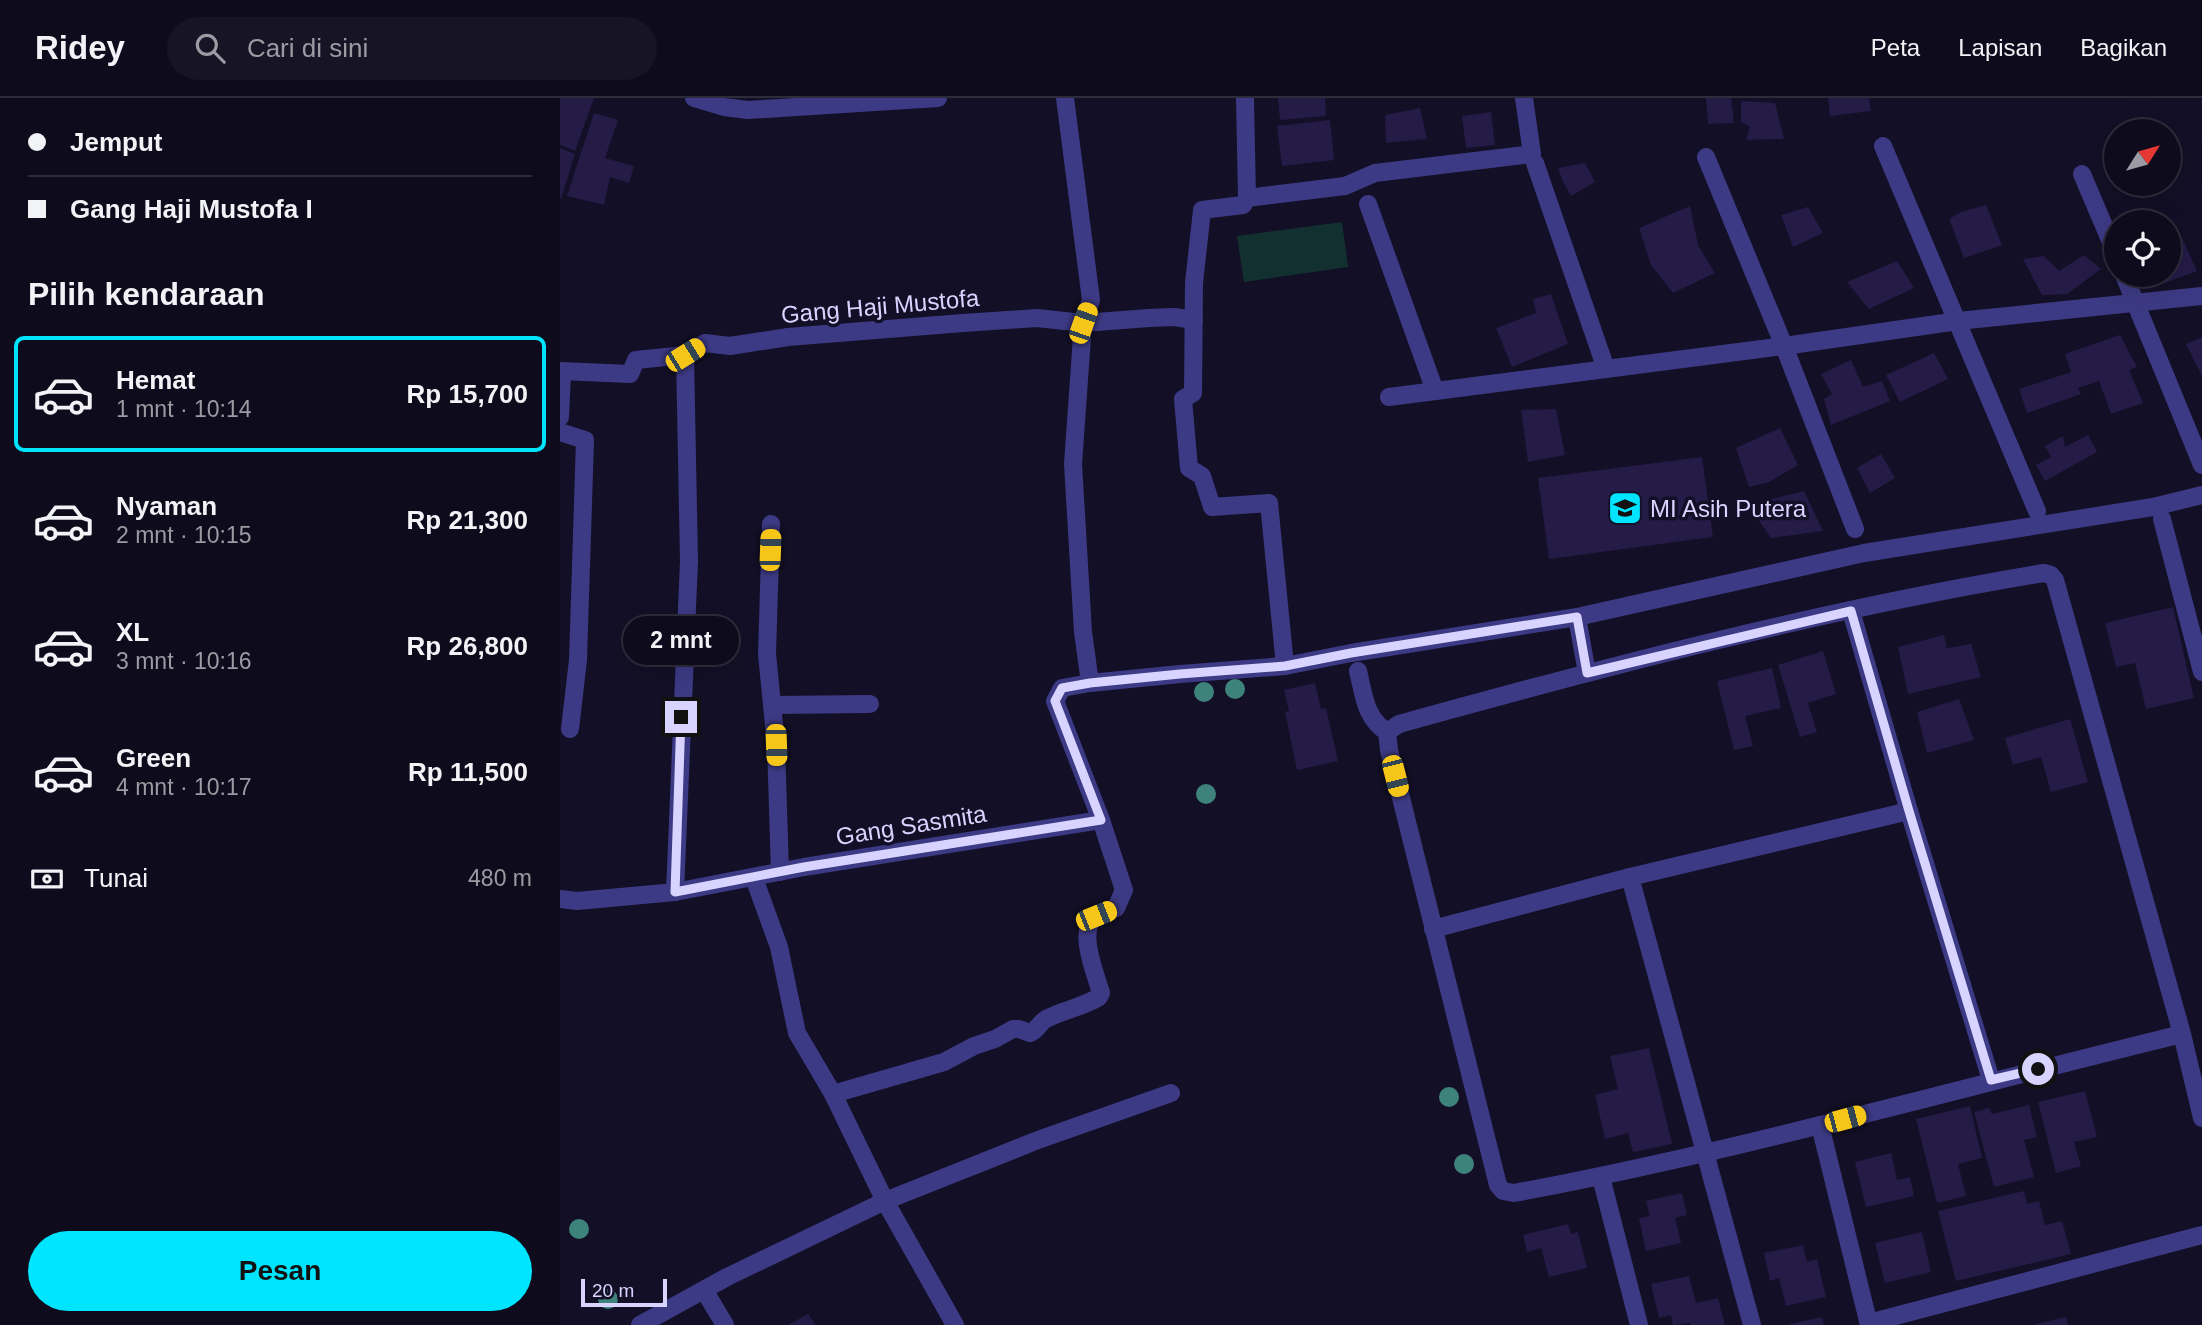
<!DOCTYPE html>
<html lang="id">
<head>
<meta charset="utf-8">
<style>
	:root { --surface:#0e0b1c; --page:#171425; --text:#f1f3f6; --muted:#9b9ba3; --line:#2e2b3b; --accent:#00e5ff }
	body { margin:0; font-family:Helvetica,sans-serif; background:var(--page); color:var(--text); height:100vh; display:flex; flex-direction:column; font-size:26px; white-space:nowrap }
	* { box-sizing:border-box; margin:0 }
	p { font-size:23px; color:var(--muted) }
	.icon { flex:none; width:38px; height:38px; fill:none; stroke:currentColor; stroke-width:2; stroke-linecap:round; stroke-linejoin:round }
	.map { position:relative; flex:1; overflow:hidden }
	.side { display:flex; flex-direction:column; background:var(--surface); width:560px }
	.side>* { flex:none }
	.hud { display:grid; align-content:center; height:154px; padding:0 28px; background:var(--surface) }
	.needle { width:46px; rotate:53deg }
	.tools { position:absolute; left:1544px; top:21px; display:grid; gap:14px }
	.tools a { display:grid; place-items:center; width:77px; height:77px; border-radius:50%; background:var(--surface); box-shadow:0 7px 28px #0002,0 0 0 2px var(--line); font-size:35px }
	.scale { position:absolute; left:21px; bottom:18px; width:86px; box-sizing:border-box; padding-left:7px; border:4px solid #d9d4ff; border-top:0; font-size:19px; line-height:24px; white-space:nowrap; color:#d9d4ff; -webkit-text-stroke:5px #130f26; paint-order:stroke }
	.end { position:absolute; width:32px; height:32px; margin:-16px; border:9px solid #d9d4ff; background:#111; box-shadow:0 0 0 4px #111 }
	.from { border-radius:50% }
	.bubble { position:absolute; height:49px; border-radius:24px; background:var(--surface); box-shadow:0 7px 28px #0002,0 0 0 2px var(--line); font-size:23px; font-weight:700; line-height:49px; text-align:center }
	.car { position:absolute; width:21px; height:42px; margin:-21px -10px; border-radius:9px; box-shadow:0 0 5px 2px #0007; background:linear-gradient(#f5c518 24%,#345 0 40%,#f5c518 0 76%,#345 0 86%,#f5c518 0) }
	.hud b { display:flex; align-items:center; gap:24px; height:66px; font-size:26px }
	.hud b+b { border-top:2px solid var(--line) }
	.hud i { width:18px; height:18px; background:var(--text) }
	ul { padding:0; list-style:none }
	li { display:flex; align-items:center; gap:21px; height:116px; margin:0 14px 10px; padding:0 14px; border:4px solid transparent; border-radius:10px }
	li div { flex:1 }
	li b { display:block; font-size:26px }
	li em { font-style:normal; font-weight:700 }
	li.on { border-color:var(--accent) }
	li>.icon { width:63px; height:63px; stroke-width:1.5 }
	h2 { padding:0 28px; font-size:32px; line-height:84px }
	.pay { display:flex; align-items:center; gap:18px; height:77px; padding:0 28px; font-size:26px }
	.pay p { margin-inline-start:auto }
	.action { display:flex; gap:14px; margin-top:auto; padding:14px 28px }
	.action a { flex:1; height:80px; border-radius:42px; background:var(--accent); color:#111; font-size:28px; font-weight:700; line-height:80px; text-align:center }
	header { display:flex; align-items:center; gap:42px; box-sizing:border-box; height:98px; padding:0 35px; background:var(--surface); border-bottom:2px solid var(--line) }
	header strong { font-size:33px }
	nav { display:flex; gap:38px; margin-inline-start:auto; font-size:24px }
	.search { width:490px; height:63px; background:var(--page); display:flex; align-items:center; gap:18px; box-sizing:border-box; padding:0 24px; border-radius:38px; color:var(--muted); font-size:26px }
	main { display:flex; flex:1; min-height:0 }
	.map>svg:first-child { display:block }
	.green { fill:#12302f }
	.building { fill:#241b47 }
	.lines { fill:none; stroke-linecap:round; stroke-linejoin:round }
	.minor { stroke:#3d3a85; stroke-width:18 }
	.tree { fill:#3d827b }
	.route { stroke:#d9d4ff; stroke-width:9 }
	.labels { text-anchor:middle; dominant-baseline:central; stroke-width:7; stroke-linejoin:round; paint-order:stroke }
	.street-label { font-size:24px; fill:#d9d4ff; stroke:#130f26 }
	.poi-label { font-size:24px; fill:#d9d4ff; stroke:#130f26; text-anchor:start }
</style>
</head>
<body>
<header>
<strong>Ridey</strong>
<div class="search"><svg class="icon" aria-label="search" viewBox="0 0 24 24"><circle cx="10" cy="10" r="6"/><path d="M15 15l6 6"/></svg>Cari di sini</div>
<nav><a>Peta</a><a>Lapisan</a><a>Bagikan</a></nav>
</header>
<main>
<section class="side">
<div class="hud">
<b><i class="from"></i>Jemput</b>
<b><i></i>Gang Haji Mustofa I</b>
</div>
<h2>Pilih kendaraan</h2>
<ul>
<li class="on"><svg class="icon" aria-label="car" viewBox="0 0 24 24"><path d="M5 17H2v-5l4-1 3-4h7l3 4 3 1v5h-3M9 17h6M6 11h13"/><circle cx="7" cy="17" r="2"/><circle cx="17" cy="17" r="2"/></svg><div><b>Hemat</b><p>1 mnt · 10:14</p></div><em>Rp 15,700</em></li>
<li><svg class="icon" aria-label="car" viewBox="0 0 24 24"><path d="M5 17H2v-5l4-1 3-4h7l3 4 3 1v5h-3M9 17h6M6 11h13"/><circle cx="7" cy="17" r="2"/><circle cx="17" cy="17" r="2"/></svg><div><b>Nyaman</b><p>2 mnt · 10:15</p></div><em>Rp 21,300</em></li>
<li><svg class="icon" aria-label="car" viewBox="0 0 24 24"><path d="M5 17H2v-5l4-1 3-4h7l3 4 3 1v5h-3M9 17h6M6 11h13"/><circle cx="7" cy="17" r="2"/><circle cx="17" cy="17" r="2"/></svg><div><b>XL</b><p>3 mnt · 10:16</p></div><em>Rp 26,800</em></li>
<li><svg class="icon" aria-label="car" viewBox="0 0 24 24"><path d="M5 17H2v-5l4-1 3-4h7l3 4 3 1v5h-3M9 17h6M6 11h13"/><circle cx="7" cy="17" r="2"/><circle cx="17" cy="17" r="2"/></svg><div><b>Green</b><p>4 mnt · 10:17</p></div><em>Rp 11,500</em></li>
</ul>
<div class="pay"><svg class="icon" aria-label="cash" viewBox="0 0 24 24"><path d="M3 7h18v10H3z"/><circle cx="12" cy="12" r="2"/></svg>Tunai<p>480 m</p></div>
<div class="action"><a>Pesan</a></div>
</section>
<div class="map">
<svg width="1642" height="1227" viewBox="0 0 1642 1227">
	<rect width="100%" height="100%" fill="#130f26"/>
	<path class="green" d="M782 124 788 169 684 184 677 138Z"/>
	<g class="building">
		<path d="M0 0H34L15 53 0 47Z"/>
		<path d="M718 0H765L766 18 720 22Z"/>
		<path d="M1146 0H1171L1174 25 1148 26Z"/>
		<path d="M1268 0H1309L1311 13 1270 18Z"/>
		<path d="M1181 3 1215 5 1224 41 1186 42 1190 29 1181 24Z"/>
		<path d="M860 10 867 41 826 45 825 17Z"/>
		<path d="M931 14 935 47 906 50 902 18Z"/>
		<path d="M34 15 58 22 45 60 74 68 69 85 50 79 44 107 7 98Z"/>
		<path d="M770 22 774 62 722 68 717 28Z"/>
		<path d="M0 50 15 56 1 101H0Z"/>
		<path d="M1025 65 1035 84 1011 98 1003 84 998 70Z"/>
		<path d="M1426 107 1442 147 1404 160 1389 121 1401 114Z"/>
		<path d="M1130 108 1138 147 1155 175 1113 195 1091 167 1079 130Z"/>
		<path d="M1248 109 1263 135 1233 149 1221 117Z"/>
		<path d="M1621 138 1637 173 1594 189 1587 177H1608V144Z"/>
		<path d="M1524 157 1541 171 1507 196 1482 197 1463 161 1484 158 1499 173Z"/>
		<path d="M1337 163 1354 190 1309 211 1287 184Z"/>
		<path d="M991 196 1008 246 952 269 936 230 976 215 973 201Z"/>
		<path d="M1560 237 1577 269 1569 272 1583 305 1551 316 1539 283 1518 290 1521 296 1467 315 1459 291 1511 274 1505 256Z"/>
		<path d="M1642 239V278L1626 246Z"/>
		<path d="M1374 255 1388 281 1340 304 1326 277Z"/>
		<path d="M1291 262 1303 289 1322 283 1330 303 1271 327 1264 301 1272 296 1261 276Z"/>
		<path d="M996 311 1005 357 968 364 961 312Z"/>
		<path d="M1220 330 1238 367 1209 384 1189 389 1176 350Z"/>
		<path d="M1528 337 1537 354 1485 383 1476 367 1491 359 1485 348 1503 338 1505 349Z"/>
		<path d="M1321 356 1335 380 1310 395 1297 370Z"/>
		<path d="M1142 359 1153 439 989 461 978 380Z"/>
		<path d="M1244 393 1263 433 1211 440 1188 407Z"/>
		<path d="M1613 509 1634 600 1586 611 1575 565 1556 569 1545 525Z"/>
		<path d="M1384 537 1387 550 1411 546 1421 579 1348 596 1338 549Z"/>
		<path d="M1263 553 1276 596 1248 605 1257 634 1240 639 1218 567Z"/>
		<path d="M1212 570 1221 610 1185 618 1193 648 1174 652 1157 583Z"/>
		<path d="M755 585 761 611 766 610 778 663 737 672 725 614 729 613 724 592Z"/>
		<path d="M1399 601 1414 642 1367 655 1357 614Z"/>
		<path d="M1510 621 1528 684 1491 694 1481 659 1453 667 1445 640Z"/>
		<path d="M1089 950 1112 1046 1073 1054 1068 1035 1045 1041 1035 997 1058 991 1050 958Z"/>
		<path d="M1525 993 1537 1039 1514 1044 1521 1068 1496 1075 1478 1004Z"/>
		<path d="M1469 1007 1477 1039 1464 1042 1474 1079 1434 1089 1414 1014 1429 1010 1432 1016Z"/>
		<path d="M1410 1008 1422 1060 1398 1066 1406 1098 1377 1105 1356 1021Z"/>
		<path d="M1331 1055 1337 1082 1350 1079 1354 1098 1306 1109 1295 1064Z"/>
		<path d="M1464 1093 1467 1106 1479 1103 1485 1127 1502 1123 1511 1156 1396 1183 1378 1113Z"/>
		<path d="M1122 1095 1127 1117 1115 1120 1121 1145 1086 1153 1079 1120 1090 1118 1086 1103Z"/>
		<path d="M1008 1126 1011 1136 1018 1134 1027 1170 989 1179 981 1150 967 1154 963 1137Z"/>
		<path d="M1362 1134 1371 1174 1325 1185 1315 1145Z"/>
		<path d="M1243 1147 1247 1164 1257 1161 1266 1199 1226 1208 1219 1180 1210 1183 1204 1155Z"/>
		<path d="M1129 1178 1136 1205 1158 1200 1165 1227H1131L1130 1225 1113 1227 1111 1217 1099 1220 1091 1186Z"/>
		<path d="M248 1216 256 1227H228Z"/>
		<path d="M1262 1219 1264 1227H1230V1226Z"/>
		<path d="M1506 1219 1508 1227H1476V1226Z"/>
	</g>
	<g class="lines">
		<g class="minor">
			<path d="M134 0 164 9 188 12 378 0"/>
			<path d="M505 0 531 202 523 225 513 366 523 534 530 585"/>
			<path d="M685 0 687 100"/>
			<path d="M1323 48 1477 413"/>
			<path d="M1146 59 1224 248 1295 431"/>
			<path d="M975 65 1046 271"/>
			<path d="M1522 76 1556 156"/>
			<path d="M808 106 875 293"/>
			<path d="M1564 177 1642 367"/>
			<path d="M0 273 70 276 76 262 125 257 145 245 170 248 228 239 403 225 477 220 523 225 589 220 614 219 634 222"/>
			<path d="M829 299 1224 248 1398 223 1642 198"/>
			<path d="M0 319 2 274"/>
			<path d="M0 334 25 342 18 562 10 631"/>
			<path d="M1602 421 1642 574"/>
			<path d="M211 426 207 556 216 647 220 774"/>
			<path d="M1291 513 1349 713 1431 982"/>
			<path d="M1017 519 1027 575"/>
			<path d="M725 568 709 405 652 409 642 378 629 370 623 301 633 295 634 185 642 112 683 107 687 100 785 88 815 75 972 56 964 0"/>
			<path d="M798 573C804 597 805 620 827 634"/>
			<path d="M212 607 310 606"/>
			<path d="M1070 779 1192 1227"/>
			<path d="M194 780 219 849 237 935 273 996 325 1103 395 1227"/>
			<path d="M115 794 129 463 125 257"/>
			<path d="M0 801 17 803 115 794 244 769 541 722 495 603 502 590 530 585 620 576 725 568 791 555 1017 519 1304 455 1593 409 1642 397"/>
			<path d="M873 831 1070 779 1349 713"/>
			<path d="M1622 936C1400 990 1179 1053 954 1095L943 1093 938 1087 829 652 827 634 839 626C1052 567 1266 511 1484 475L1491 477 1495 482 1622 936 1642 1020"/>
			<path d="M273 996 384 964 414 948 435 941 453 931H459L470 935C478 932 479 925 486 921 503 912 523 909 539 899L541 895C536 877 517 833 535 819 541 815 549 813 556 810L564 792 541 722"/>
			<path d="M1260 1027 1309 1227"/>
			<path d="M1041 1079 1079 1227"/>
			<path d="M144 1192 165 1227"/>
			<path d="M1309 1225 1642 1137"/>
			<path d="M80 1227 167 1179 325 1103 478 1042 611 995"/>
		</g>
	</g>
	<g class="tree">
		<circle cx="675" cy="591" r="10"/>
		<circle cx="644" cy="594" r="10"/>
		<circle cx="646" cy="696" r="10"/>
		<circle cx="889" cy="999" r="10"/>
		<circle cx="904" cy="1066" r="10"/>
		<circle cx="19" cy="1131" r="10"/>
		<circle cx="48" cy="1201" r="10"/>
	</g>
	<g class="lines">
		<path class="route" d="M121 619 115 794 244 769 541 722 495 603 502 590 530 585 620 576 725 568 791 555 1017 519 1027 575 1291 513 1349 713 1431 982 1478 971"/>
	</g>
	<defs>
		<g id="school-square" transform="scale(1.75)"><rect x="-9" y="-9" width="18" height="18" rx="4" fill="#00e5ff" stroke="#130f26"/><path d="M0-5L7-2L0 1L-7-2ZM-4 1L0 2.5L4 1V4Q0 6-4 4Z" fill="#111"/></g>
	</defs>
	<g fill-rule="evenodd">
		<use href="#school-square" x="1065" y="410"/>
	</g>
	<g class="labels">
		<g class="street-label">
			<text transform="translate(320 208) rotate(-5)">Gang Haji Mustofa</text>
			<text transform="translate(351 727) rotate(-9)">Gang Sasmita</text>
		</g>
		<g class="poi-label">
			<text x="1090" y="410">MI Asih Putera</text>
		</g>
	</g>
</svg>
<div class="tools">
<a><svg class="needle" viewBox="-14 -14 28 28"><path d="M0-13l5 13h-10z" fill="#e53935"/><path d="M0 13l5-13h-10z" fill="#9b9ba3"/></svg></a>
<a><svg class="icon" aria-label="locate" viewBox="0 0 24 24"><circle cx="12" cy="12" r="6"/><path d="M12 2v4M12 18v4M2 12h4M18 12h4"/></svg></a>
</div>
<div class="scale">20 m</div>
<i class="end from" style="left:1478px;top:971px"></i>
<i class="end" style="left:121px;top:619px"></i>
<div class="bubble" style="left:63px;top:518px;width:116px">2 mnt</div>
<i class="car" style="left:523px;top:225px;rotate:19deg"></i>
<i class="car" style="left:125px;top:257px;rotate:58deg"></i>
<i class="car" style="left:210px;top:452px;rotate:2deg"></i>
<i class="car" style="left:216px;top:647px;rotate:178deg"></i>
<i class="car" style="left:835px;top:678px;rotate:166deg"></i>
<i class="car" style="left:536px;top:818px;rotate:68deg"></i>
<i class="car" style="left:1285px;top:1021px;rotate:75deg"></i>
</div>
</main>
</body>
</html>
